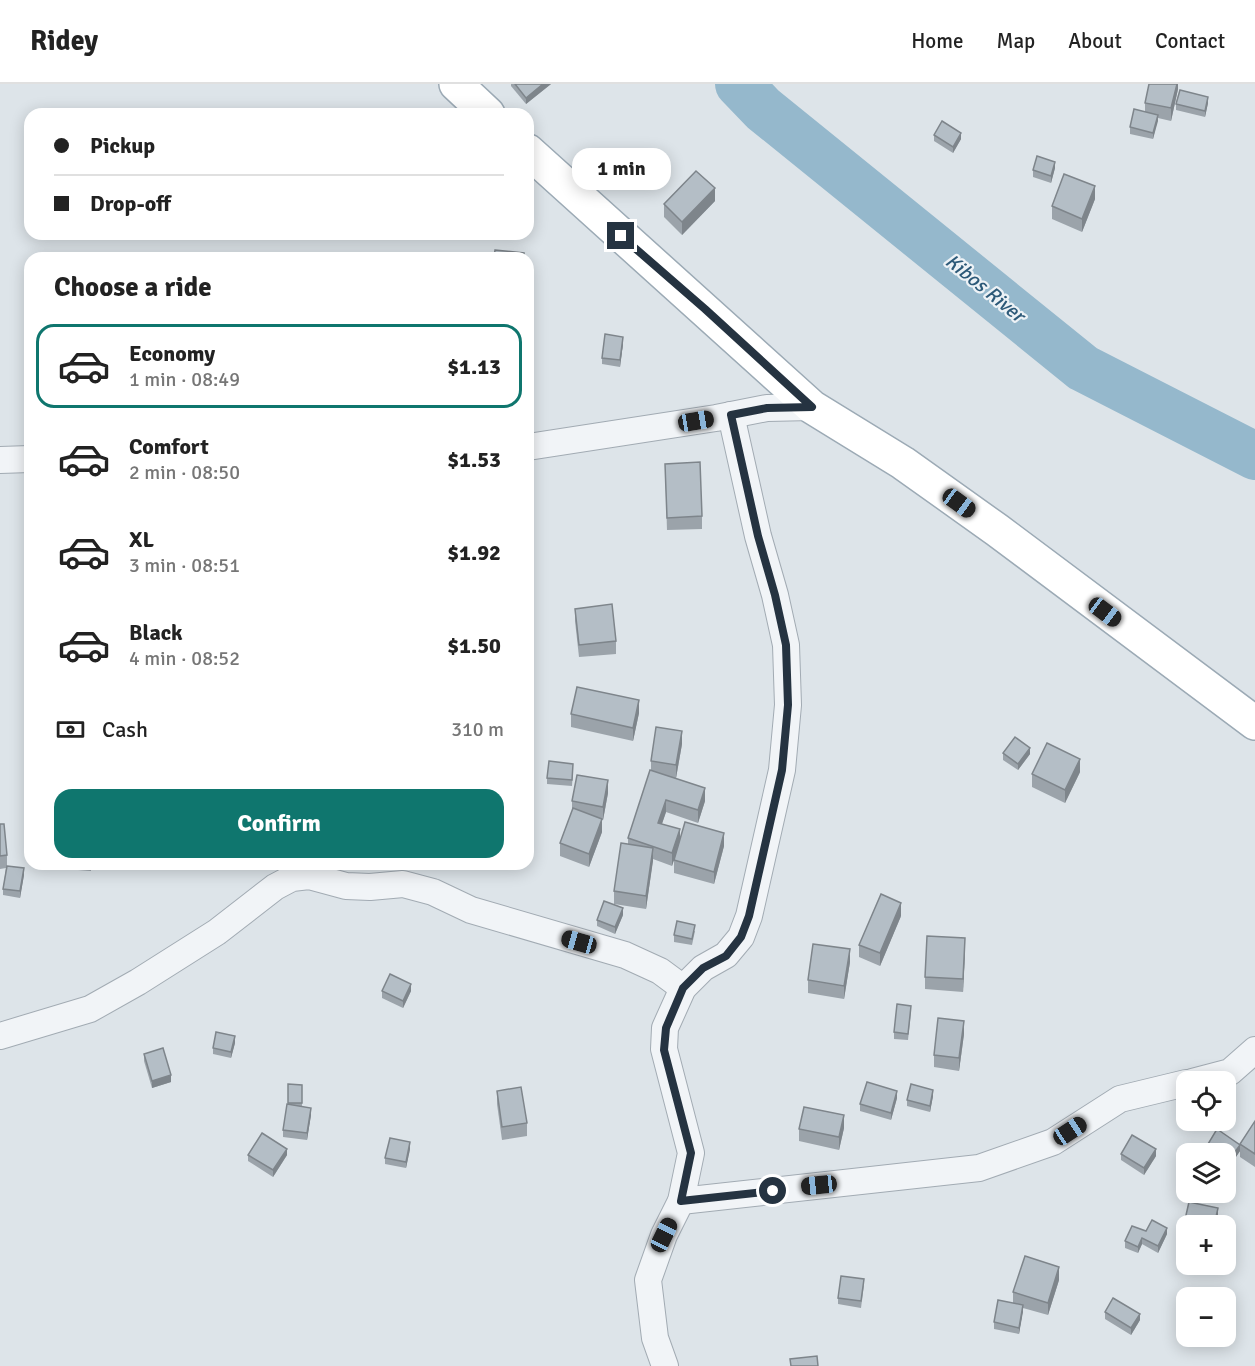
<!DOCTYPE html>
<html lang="en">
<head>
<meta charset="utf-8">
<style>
	:root { --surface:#fff; --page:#f6f6f6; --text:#222; --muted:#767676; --line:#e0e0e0; --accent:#0f766e }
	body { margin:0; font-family:Signika,sans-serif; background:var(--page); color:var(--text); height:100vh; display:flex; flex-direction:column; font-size:22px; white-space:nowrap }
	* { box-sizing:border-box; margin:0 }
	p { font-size:20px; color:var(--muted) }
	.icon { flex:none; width:33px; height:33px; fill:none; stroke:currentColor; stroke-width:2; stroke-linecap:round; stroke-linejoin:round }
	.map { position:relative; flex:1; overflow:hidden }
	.sheet { position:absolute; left:24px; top:168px; width:510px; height:618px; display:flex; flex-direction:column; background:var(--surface); border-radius:18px; box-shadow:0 3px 15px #0003 }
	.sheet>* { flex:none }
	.guide { position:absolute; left:24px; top:24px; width:510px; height:132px; border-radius:18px; box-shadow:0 3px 15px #0003; display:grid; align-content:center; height:132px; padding:0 30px; background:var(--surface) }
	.fabs { position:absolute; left:1176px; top:987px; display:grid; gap:12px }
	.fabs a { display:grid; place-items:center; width:60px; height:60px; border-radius:12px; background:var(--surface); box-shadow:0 3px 15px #0003; font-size:30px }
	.end { position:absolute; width:27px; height:27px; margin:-14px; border:8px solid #253341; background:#fff; box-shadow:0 0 0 3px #fff }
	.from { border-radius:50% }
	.bubble { position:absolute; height:42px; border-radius:18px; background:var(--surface); box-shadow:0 3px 15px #0003; font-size:20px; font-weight:700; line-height:42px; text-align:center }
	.car { position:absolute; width:18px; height:36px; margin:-18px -9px; border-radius:8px; box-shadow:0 0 4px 2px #0007; background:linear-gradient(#222 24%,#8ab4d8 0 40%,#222 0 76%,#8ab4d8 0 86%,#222 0) }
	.guide b { display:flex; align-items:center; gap:21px; height:57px; font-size:22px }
	.guide b+b { border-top:2px solid var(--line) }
	.guide i { width:15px; height:15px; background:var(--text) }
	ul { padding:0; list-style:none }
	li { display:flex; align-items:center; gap:18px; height:84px; margin:0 12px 9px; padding:0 18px; border:3px solid transparent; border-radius:18px }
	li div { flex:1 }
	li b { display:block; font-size:22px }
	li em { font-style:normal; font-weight:700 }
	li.current { border-color:var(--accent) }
	li>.icon { width:54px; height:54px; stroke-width:1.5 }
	h2 { padding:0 30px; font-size:27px; line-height:72px }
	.pay { display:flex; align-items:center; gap:15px; height:66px; padding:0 30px; font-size:22px }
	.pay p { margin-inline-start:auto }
	.button { display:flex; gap:12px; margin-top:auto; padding:12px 30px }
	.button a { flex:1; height:69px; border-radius:18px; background:var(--accent); color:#fff; font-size:24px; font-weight:700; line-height:69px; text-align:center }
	header { display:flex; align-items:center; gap:36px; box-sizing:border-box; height:84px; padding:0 30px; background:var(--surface); border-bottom:2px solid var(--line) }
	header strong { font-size:28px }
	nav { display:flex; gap:33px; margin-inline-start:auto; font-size:21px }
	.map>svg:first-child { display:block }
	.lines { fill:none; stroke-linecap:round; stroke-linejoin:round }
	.river { stroke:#95b8cc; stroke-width:48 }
	.minor-casing { stroke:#a2abb3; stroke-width:28 }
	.major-casing { stroke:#9caab5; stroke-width:36 }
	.minor { stroke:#f1f4f7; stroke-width:26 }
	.major { stroke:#fff; stroke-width:33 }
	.wall { fill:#9ba3aa }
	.shaded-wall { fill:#7e858b }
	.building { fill:#b4bec6; stroke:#7e858b; stroke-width:1.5 }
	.route { stroke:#253341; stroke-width:8 }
	.labels { text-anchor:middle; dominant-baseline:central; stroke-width:4.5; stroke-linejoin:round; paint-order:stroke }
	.water-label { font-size:20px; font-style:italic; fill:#2c5978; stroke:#edf2f6 }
</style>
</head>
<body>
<header>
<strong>Ridey</strong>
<nav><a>Home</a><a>Map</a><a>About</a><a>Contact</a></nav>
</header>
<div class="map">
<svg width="1255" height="1282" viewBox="0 0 1255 1282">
	<rect width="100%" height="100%" fill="#dde4e9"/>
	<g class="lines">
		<path class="river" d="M739 0 763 25 1083 284 1255 372"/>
		<g class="minor-casing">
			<g id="minor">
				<path d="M528 363 716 334 767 324 812 323"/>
				<path d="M0 376 30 375"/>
				<path d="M0 952 90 925 138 898 217 848 275 803 292 794 309 792 346 802 370 803 403 800 433 808 471 826 625 871 660 887 683 904"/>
				<path d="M1192 998 1230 988 1255 966"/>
				<path d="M681 1117 979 1084 1053 1058 1120 1015 1186 999"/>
				<path d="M665 1282 655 1254 648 1196 664 1151 681 1117 691 1069 664 965 665 944 683 904 703 884 726 871 741 853 749 832 782 686 788 621 786 561 775 511 758 452 731 331"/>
			</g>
		</g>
		<g class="major-casing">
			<g id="major">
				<path d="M456 0 488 30"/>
				<path d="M528 67 812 323 903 379 997 446 1255 639"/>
			</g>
		</g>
		<use href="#minor" class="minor"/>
		<use href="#major" class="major"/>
	</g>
	<g class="wall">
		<path d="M511 0H551L526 20 511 2Z"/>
		<path d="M1178 0V5L1171 37 1158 34 1153 55 1130 50V43L1145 28V19Z"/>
		<path d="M1208 19 1205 33 1176 26V20Z"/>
		<path d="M934 51 961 55 953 69 934 57Z"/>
		<path d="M1055 84 1051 99 1033 93V86Z"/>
		<path d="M1095 115 1082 148 1052 135V122Z"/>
		<path d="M715 117 682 151 664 133V120Z"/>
		<path d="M623 260 620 283 602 280V274Z"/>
		<path d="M665 380 702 432V445L667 446Z"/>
		<path d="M575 525 616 557V570L579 573 575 537Z"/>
		<path d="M639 629 633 657 571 643V630Z"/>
		<path d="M682 660 676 694 705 717 698 739 666 728 662 740 680 757 724 762 714 800 674 789V776L677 766 672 782 653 775 646 825 614 820V807L628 760V754L651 686V677Z"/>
		<path d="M1003 669 1030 670 1018 686 1003 676Z"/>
		<path d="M573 686 572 702 547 700V694Z"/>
		<path d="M1080 688 1065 719 1032 703V690Z"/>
		<path d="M608 709 603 736H602V748L589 783 560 772V759L572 727V717Z"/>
		<path d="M0 740 7 771V782L24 791 20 814 3 811V805L6 784 0 785Z"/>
		<path d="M65 780H91V787L65 785Z"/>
		<path d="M623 831 615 850 597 842V836Z"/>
		<path d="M901 832 880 882 859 873V861Z"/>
		<path d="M695 847 692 861 674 858V851Z"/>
		<path d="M965 867 963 908 925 905V893Z"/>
		<path d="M850 878 844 915 808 909V896Z"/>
		<path d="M382 907H411L403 924 382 914Z"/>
		<path d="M911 928 908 956 894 955V948Z"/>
		<path d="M964 950 959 987 934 983V971Z"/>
		<path d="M235 959 231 974 213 970V964Z"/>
		<path d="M144 970 171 998 152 1004 144 977Z"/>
		<path d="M288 1000 302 1001V1023L311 1031 307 1056 283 1053V1046L288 1020Z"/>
		<path d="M497 1007 527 1039V1052L502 1056 497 1020Z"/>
		<path d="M933 1012 930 1028 907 1022V1016Z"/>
		<path d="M897 1014 891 1036 860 1027V1020Z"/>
		<path d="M1255 1037V1083L1240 1073V1067L1227 1086 1226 1085V1070H1205V1065L1240 1060Z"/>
		<path d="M844 1044 839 1066 799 1057V1045Z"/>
		<path d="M410 1065 406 1084 385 1080V1074Z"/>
		<path d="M1121 1070 1156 1072 1144 1091 1121 1076Z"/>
		<path d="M248 1071H287L273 1093 248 1077Z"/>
		<path d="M1189 1118 1218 1124V1137L1217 1142H1186V1167L1181 1166V1153Z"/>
		<path d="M1146 1147 1167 1150 1158 1169 1142 1160 1138 1169 1125 1164V1157Z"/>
		<path d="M1059 1196 1048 1231 1023 1224 1019 1250 994 1245V1238L1013 1219V1208Z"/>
		<path d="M864 1201 861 1224 838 1220V1214Z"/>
		<path d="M1105 1228 1140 1236 1131 1251 1105 1235Z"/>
	</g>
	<g class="shaded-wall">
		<path d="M543 0H551L526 20V14Z"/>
		<path d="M1177 0H1178V5L1171 37V24Z"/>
		<path d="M1208 13V19L1205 33V27Z"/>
		<path d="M1158 31V37L1153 55V49Z"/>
		<path d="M961 49V55L953 69V63Z"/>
		<path d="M1055 78V84L1051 99V92Z"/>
		<path d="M1095 102V115L1082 148V135Z"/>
		<path d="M715 104V117L682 151V138Z"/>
		<path d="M623 253V260L620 283V276Z"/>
		<path d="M530 615V628L528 635V622Z"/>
		<path d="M639 616V629L633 657V644Z"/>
		<path d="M682 647V660L676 694V681Z"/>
		<path d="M1030 664V670L1018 686V680Z"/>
		<path d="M1080 675V688L1065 719V706Z"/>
		<path d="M608 696V709L603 736V723Z"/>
		<path d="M705 704V717L698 739V726Z"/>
		<path d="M666 716V728L658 751V739Z"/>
		<path d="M602 735V748L589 783V770Z"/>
		<path d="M680 745V758L672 782V769Z"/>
		<path d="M724 749V762L714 800V788Z"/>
		<path d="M653 764V777L646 825V812Z"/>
		<path d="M24 784V791L20 814V807Z"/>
		<path d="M901 819V832L880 882V869Z"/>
		<path d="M623 824V831L615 850V843Z"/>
		<path d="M965 854V867L963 908V895Z"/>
		<path d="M850 865V878L844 915V902Z"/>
		<path d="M411 900V907L403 924V917Z"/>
		<path d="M964 937V950L959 987V974Z"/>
		<path d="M235 952V959L231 974V968Z"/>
		<path d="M171 991V998L152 1004V997Z"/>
		<path d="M933 1006V1012L930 1028V1022Z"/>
		<path d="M897 1007V1014L891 1036V1029Z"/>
		<path d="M311 1024V1031L307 1056V1049Z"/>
		<path d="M844 1031V1044L839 1066V1053Z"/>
		<path d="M410 1058V1065L406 1084V1078Z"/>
		<path d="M1240 1061V1067L1227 1086V1079Z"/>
		<path d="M287 1065V1071L273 1093V1086Z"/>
		<path d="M1156 1065V1072L1144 1091V1084Z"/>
		<path d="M1218 1124V1137L1217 1142H1214Z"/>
		<path d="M1167 1144V1150L1158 1169V1162Z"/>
		<path d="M1142 1154V1160L1138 1169V1163Z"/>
		<path d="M1059 1183V1196L1048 1231V1219Z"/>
		<path d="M1023 1221V1228L1019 1250V1244Z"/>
		<path d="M1140 1230V1236L1131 1251V1244Z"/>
	</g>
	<g class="building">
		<path d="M515 0H543L526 14Z"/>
		<path d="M1149 0H1177L1171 24 1145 19Z"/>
		<path d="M1180 6 1208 13 1205 27 1176 20Z"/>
		<path d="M1134 25 1158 31 1153 49 1130 43Z"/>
		<path d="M942 37 961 49 953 63 934 51Z"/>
		<path d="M1037 72 1055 78 1051 92 1033 86Z"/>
		<path d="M696 87 715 104 682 138 664 120Z"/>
		<path d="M1064 90 1095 102 1082 135 1052 122Z"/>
		<path d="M495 166 524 169V174H494Z"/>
		<path d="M605 250 623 253 620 276 602 274Z"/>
		<path d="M700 378 702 432 667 434 665 380Z"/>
		<path d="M612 520 616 557 579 561 575 525Z"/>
		<path d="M577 603 639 616 633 644 571 630Z"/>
		<path d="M656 643 682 647 676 681 651 677Z"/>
		<path d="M1015 653 1030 664 1018 680 1003 669Z"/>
		<path d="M1047 659 1080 675 1065 706 1032 690Z"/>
		<path d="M549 677 573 680 572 696 547 694Z"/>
		<path d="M650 686 705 704 698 726 666 716 658 739 680 745 672 769 628 754Z"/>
		<path d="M577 691 608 696 603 723 572 717Z"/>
		<path d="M573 724 602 735 589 770 560 759Z"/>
		<path d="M685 738 724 749 714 788 674 776Z"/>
		<path d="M0 740H4L7 771 0 772Z"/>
		<path d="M621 759 653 764 646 812 614 807Z"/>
		<path d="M7 782 24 784 20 807 3 805Z"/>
		<path d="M881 810 901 819 880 869 859 861Z"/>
		<path d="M604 817 623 824 615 843 597 836Z"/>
		<path d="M677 837 695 841 692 855 674 851Z"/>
		<path d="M927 852 965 854 963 895 925 893Z"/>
		<path d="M813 860 850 865 844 902 808 896Z"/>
		<path d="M390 890 411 900 403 917 382 907Z"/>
		<path d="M897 920 911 922 908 950 894 948Z"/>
		<path d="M938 934 964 937 959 974 934 971Z"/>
		<path d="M216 948 235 952 231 968 213 964Z"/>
		<path d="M163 964 171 991 152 997 144 970Z"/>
		<path d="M867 998 897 1007 891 1029 860 1020Z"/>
		<path d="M288 1000 302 1001V1019H288Z"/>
		<path d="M911 1000 933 1006 930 1022 907 1016Z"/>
		<path d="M521 1003 527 1039 502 1043 497 1007Z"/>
		<path d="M287 1020 311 1024 307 1049 283 1046Z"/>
		<path d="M804 1023 844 1031 839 1053 799 1045Z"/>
		<path d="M1255 1037V1070L1240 1060Z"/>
		<path d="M1217 1045 1240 1061 1227 1079 1226 1078V1070H1212L1205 1065Z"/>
		<path d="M262 1049 287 1065 273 1086 248 1071Z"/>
		<path d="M1132 1051 1156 1065 1144 1084 1121 1070Z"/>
		<path d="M390 1054 410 1058 406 1078 385 1074Z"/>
		<path d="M1189 1118 1218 1124 1214 1142H1186V1155L1181 1153Z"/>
		<path d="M1152 1136 1167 1144 1158 1162 1142 1154 1138 1163 1125 1157 1132 1142 1146 1147Z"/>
		<path d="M1025 1172 1059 1183 1048 1219 1013 1208Z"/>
		<path d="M841 1192 864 1195 861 1217 838 1214Z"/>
		<path d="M1113 1214 1140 1230 1131 1244 1105 1228Z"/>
		<path d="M998 1216 1023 1221 1019 1244 994 1238Z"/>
		<path d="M817 1272 818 1282H791L790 1275Z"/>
	</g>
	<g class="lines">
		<path class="route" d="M621 152 705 225 812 323 767 324 731 331 758 452 775 511 786 561 788 621 782 686 749 832 741 853 726 872 703 884 683 904 666 944 664 966 691 1069 681 1117 773 1107"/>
	</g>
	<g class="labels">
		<g class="water-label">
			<text transform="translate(985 204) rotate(39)">Kibos River</text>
		</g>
	</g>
</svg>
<div class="fabs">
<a><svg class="icon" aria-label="locate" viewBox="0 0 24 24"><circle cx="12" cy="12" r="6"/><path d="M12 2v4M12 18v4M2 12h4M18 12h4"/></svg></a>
<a><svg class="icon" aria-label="layers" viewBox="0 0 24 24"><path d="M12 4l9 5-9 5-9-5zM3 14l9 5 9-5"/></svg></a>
<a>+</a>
<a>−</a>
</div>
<i class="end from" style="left:773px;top:1107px"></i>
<i class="end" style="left:621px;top:152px"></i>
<div class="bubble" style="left:572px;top:64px;width:99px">1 min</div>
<i class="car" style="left:696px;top:337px;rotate:81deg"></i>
<i class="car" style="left:959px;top:419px;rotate:126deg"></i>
<i class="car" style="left:1105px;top:528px;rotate:127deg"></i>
<i class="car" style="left:579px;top:858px;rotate:286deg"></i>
<i class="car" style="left:1070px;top:1047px;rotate:57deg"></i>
<i class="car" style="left:819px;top:1101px;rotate:264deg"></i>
<i class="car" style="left:664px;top:1151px;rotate:26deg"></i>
<div class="guide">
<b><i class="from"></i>Pickup</b>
<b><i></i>Drop-off</b>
</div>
<section class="sheet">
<h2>Choose a ride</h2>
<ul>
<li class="current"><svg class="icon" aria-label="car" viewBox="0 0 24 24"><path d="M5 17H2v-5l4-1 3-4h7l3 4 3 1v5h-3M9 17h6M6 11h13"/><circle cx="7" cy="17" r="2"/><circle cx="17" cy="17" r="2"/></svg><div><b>Economy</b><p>1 min · 08:49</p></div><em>$1.13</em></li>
<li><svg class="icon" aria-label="car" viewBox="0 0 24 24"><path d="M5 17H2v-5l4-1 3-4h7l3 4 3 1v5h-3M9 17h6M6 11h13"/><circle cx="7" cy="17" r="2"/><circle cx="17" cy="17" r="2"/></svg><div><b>Comfort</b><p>2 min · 08:50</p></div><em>$1.53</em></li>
<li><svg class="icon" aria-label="car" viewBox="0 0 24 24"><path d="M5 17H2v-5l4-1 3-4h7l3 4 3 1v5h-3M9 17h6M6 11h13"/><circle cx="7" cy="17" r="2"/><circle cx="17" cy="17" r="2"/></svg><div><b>XL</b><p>3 min · 08:51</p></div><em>$1.92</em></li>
<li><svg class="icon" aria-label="car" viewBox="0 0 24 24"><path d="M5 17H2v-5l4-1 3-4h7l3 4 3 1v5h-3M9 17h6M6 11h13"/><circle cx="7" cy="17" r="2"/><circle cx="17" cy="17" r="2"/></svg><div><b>Black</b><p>4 min · 08:52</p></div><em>$1.50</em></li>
</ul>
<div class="pay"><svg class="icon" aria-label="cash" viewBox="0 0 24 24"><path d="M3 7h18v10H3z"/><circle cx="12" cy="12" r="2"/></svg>Cash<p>310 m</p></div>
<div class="button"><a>Confirm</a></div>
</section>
</div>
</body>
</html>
